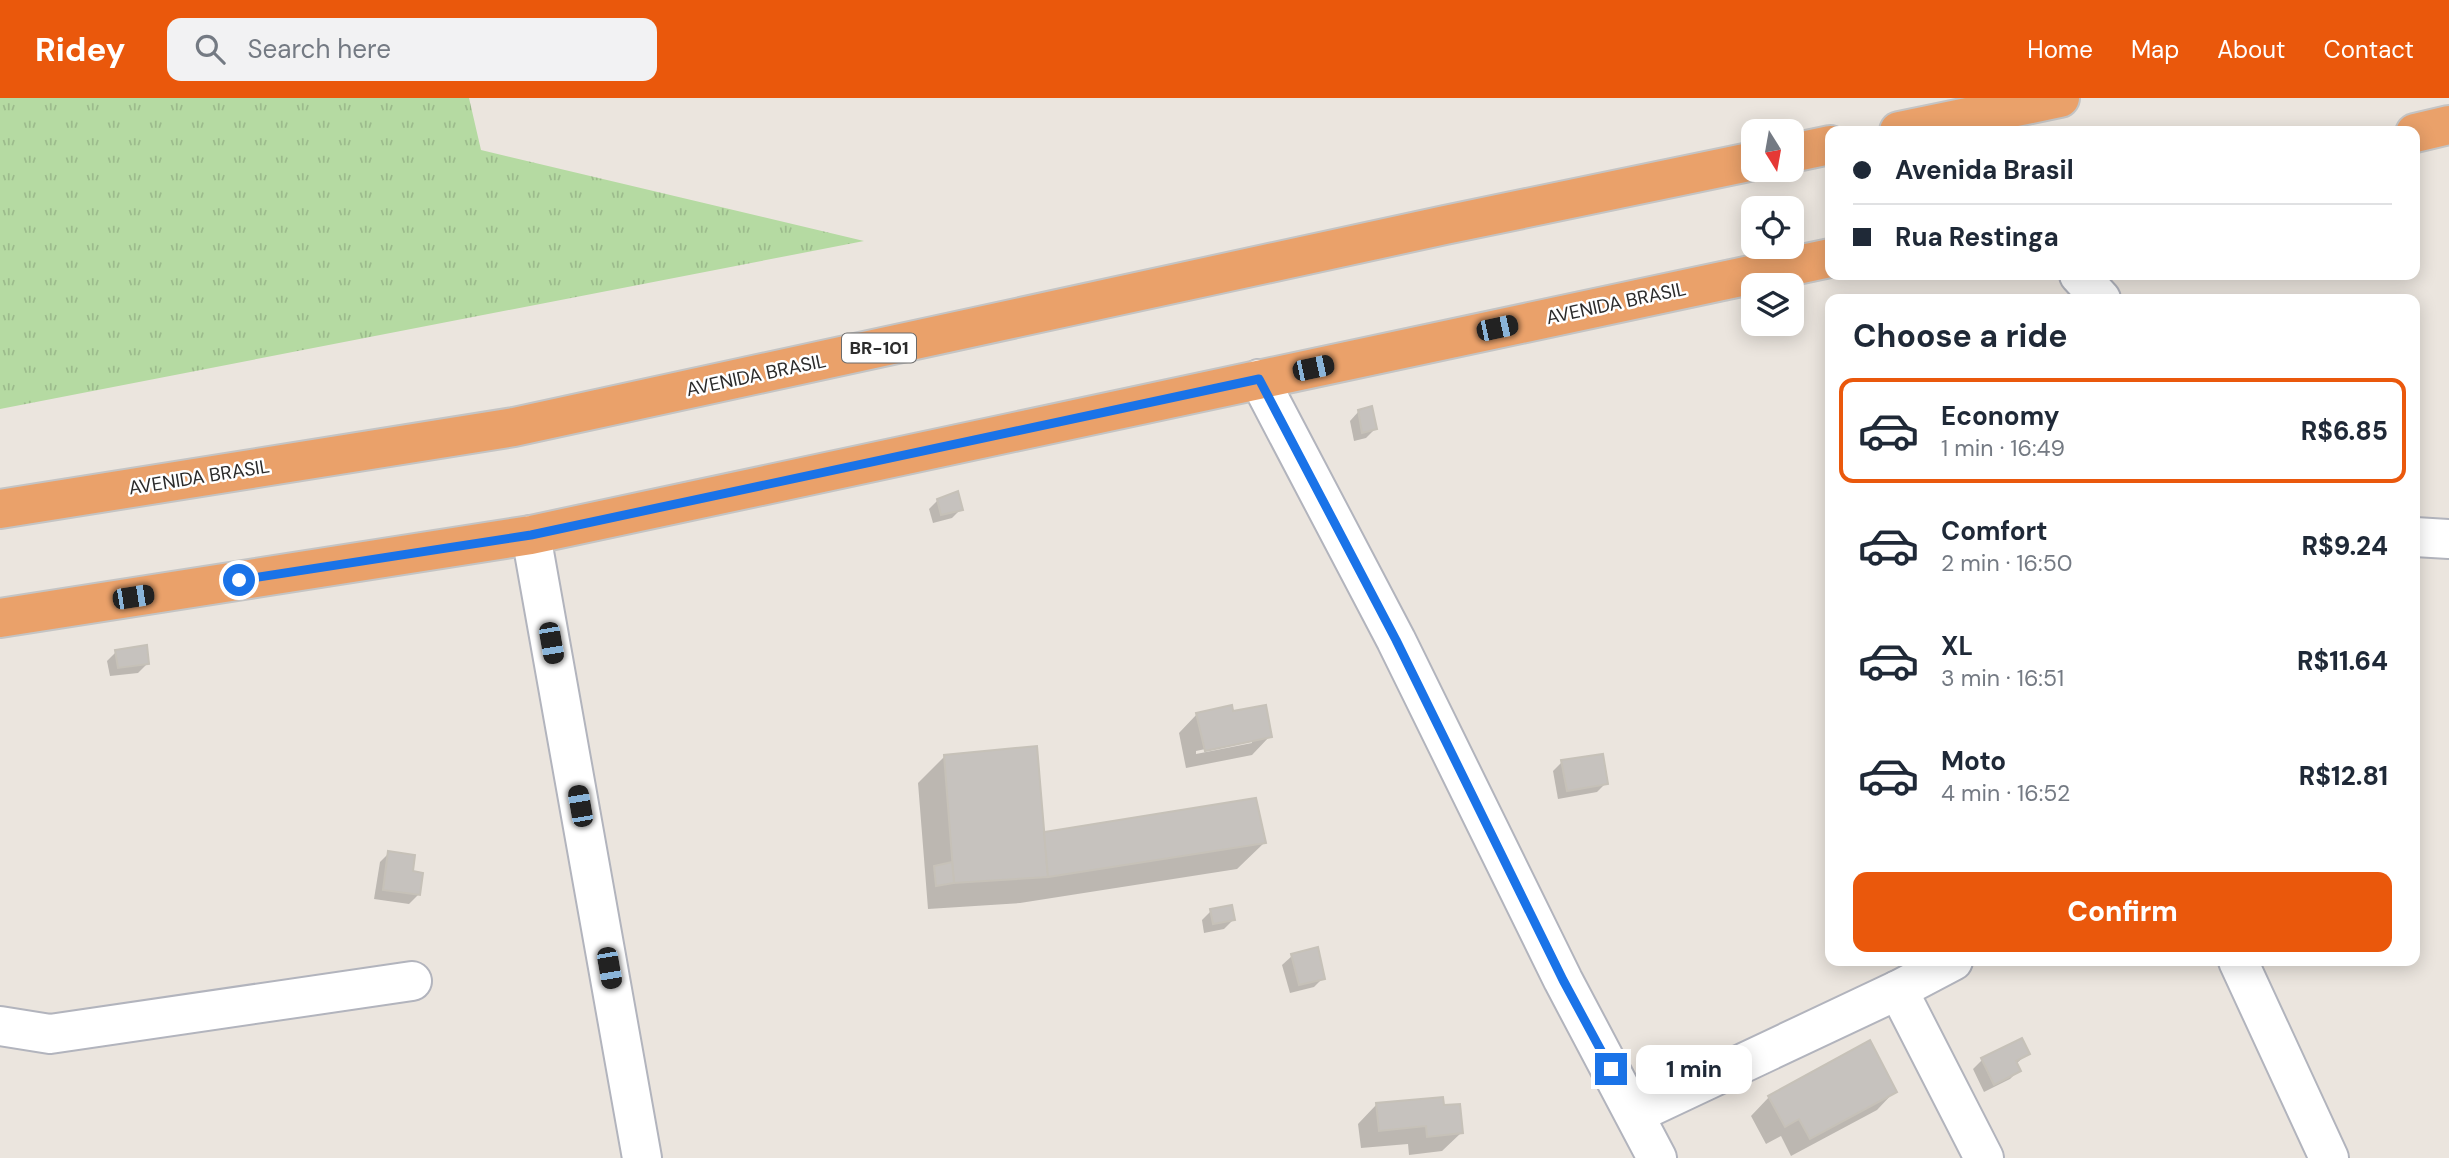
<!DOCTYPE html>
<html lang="en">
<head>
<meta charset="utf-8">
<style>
	:root { --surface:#fff; --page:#f2f2f3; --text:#1f2937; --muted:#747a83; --line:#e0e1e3; --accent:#ea580c }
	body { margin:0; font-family:"DM Sans",sans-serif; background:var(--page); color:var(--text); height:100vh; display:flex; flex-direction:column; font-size:26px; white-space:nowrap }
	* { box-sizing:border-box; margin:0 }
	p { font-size:23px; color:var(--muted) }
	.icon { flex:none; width:38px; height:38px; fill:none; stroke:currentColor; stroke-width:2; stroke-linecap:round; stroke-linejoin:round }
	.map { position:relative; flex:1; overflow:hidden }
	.panel { position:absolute; left:1825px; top:196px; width:595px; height:672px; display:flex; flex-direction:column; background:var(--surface); border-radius:14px; box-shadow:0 4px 18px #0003 }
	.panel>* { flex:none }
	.top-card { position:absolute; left:1825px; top:28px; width:595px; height:154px; border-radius:14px; box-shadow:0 4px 18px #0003; display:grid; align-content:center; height:154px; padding:0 28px; background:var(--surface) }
	.needle { width:46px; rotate:169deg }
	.tools { position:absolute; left:1741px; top:21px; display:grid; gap:14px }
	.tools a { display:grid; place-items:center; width:63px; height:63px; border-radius:14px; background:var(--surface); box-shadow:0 4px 18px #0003; font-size:35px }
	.end { position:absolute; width:32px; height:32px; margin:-16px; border:9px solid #1a73e8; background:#fff; box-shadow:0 0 0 4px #fff }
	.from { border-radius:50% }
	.bubble { position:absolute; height:49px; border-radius:14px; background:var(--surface); box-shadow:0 4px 18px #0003; font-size:23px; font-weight:800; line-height:49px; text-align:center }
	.car { position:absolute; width:21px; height:42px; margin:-21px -10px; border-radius:9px; box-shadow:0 0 5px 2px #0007; background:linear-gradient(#222 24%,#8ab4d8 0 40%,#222 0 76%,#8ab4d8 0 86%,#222 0) }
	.top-card b { display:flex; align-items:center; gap:24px; height:66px; font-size:26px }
	.top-card b+b { border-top:2px solid var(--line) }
	.top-card i { width:18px; height:18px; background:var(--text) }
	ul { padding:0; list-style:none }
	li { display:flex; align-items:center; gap:21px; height:105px; margin:0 14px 10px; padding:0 14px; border:4px solid transparent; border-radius:14px }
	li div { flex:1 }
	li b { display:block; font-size:26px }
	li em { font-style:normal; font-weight:800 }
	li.on { border-color:var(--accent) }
	li>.icon { width:63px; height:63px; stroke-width:1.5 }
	h2 { padding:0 28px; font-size:32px; line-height:84px }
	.action { display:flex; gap:14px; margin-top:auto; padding:14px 28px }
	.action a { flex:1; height:80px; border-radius:14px; background:var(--accent); color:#fff; font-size:28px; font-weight:800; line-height:80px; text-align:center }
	header { display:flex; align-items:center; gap:42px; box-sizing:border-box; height:98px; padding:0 35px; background:var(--accent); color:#fff }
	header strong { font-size:33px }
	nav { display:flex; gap:38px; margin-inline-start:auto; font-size:24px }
	.search { width:490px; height:63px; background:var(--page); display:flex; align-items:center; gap:18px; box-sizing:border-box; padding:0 24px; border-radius:14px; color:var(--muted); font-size:26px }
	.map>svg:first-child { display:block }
	.grass { fill:url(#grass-tufts) }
	.shadow { fill:#0003; fill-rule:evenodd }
	.building { fill:#c6c2be; stroke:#c6c1b8; stroke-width:2 }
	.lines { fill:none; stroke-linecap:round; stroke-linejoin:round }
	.minor-casing { stroke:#b2b4bd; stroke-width:42 }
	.highway-casing { stroke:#c4c4c4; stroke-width:42 }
	.minor { stroke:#fff; stroke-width:38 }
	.highway { stroke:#eaa16a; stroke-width:38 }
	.route { stroke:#1a73e8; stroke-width:9 }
	.labels { text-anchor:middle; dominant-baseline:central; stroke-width:5; stroke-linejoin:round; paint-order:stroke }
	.shield { fill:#fff; stroke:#6b6b6b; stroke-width:2 }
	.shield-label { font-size:18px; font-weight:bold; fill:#2b2b2b }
	.street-label { font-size:19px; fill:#2b2b2b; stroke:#fff }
</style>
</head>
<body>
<header>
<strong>Ridey</strong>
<div class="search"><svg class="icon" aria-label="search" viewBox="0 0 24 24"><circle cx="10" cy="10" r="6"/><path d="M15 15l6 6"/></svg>Search here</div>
<nav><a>Home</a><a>Map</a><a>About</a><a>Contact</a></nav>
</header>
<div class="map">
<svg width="2449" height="1060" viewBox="0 0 2449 1060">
	<defs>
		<pattern id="grass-tufts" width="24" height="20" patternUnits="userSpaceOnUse" patternTransform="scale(1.75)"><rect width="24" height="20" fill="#b5daa2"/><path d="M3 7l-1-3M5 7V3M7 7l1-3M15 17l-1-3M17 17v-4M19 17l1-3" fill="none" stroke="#9cbb8c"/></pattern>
	</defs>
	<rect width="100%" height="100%" fill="#ebe5de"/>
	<path class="grass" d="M0 0H469L481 52 864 143 0 311Z"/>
	<g class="shadow">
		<path d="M1359 313 1375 331 1366 340 1354 343 1350 323Z"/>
		<path d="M938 402 961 411 952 420 933 425 929 411Z"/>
		<path d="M116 554 147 566 138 575 110 578 107 563Z"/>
		<path d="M1232 615 1270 638 1252 657 1186 670 1179 635 1197 616ZM1252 641V645L1196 656V653Z"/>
		<path d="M945 658 1043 736 1264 745 1237 771 1020 805 928 811 918 685Z"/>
		<path d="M1562 664 1606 685 1597 694 1558 701 1553 673Z"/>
		<path d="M389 755 411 774 418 797 409 806 374 801 380 764Z"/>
		<path d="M1211 813 1233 822 1224 831 1204 835 1202 822Z"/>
		<path d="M1292 858 1323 880 1314 889 1290 895 1282 867Z"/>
		<path d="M2021 942 2028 955 2016 966 2019 972 2010 981 1984 994 1973 971 1982 962Z"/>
		<path d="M1895 993 1877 1012 1791 1058 1781 1038 1766 1046 1751 1018 1769 999Z"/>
		<path d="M1376 1007 1442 1009 1461 1035 1442 1053 1409 1057 1408 1046 1361 1050 1358 1026Z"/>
	</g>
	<g class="building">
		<path d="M1372 308 1377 331 1362 335 1358 312Z"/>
		<path d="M958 393 963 412 941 417 937 401Z"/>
		<path d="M147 547 149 566 118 570 115 552Z"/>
		<path d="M1232 607 1233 613 1266 607 1272 639 1205 653 1196 615Z"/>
		<path d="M1037 648 1048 779 954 785 944 657Z"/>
		<path d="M1603 656 1608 686 1567 693 1561 662Z"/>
		<path d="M1256 700 1266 745 1048 779 1044 734Z"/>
		<path d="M388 753 415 757 413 773 423 775 420 797 383 792Z"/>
		<path d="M952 764 954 785 936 788 934 768Z"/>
		<path d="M1232 807 1235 822 1213 826 1210 811Z"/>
		<path d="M1318 849 1325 881 1299 887 1291 856Z"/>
		<path d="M2022 940 2030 956 2016 963 2021 973 1994 987 1981 960Z"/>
		<path d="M1870 942 1897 994 1810 1041 1799 1021 1785 1029 1768 998Z"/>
		<path d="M1443 999 1444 1007 1460 1006 1463 1035 1427 1039 1426 1028 1379 1033 1376 1005Z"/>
	</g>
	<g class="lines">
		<g class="minor-casing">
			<g id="minor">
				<path d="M2079 177 2101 201"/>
				<path d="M1259 281 1396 542 1563 882 1657 1060"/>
				<path d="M531 437 642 1060"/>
				<path d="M2415 439 2449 441"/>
				<path d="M2238 863 2329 1060"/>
				<path d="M1898 892 1984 1060"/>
				<path d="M0 928 50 936 412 883"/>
				<path d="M1635 1016 1898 892 1953 863"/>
			</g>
		</g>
		<g class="highway-casing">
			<g id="highway">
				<path d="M1899 33 2060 0"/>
				<path d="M2415 35 2449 27"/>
				<path d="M1792 55 1830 47"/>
				<path d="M0 411 514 329 1445 127 1754 63"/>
				<path d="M0 520 531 437 1830 160"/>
			</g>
		</g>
		<use href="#minor" class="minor"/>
		<use href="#highway" class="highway"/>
	</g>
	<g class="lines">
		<path class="route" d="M239 482 531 437 1259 281 1396 542 1563 882 1611 971"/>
	</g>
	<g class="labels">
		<rect class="shield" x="842" y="235.5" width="74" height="29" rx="5"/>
		<g class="shield-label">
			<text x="879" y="250">BR-101</text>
		</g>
		<g class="street-label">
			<text transform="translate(1616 205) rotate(-12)">AVENIDA BRASIL</text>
			<text transform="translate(756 277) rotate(-12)">AVENIDA BRASIL</text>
			<text transform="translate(199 379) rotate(-9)">AVENIDA BRASIL</text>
		</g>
	</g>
</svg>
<div class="tools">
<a><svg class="needle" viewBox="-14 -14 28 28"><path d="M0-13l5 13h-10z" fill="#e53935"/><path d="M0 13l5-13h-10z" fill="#747a83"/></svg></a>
<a><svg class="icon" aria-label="locate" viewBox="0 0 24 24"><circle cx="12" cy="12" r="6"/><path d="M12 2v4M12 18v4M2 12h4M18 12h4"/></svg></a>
<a><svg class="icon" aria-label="layers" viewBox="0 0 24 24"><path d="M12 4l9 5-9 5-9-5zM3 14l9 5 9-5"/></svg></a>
</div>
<i class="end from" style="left:239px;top:482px"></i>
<i class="end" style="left:1611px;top:971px"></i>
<div class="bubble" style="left:1636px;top:947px;width:116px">1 min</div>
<i class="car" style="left:1497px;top:230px;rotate:78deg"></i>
<i class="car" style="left:1313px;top:270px;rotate:78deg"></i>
<i class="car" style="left:133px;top:499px;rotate:81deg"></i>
<i class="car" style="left:551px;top:545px;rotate:170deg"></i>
<i class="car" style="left:580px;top:708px;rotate:350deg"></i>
<i class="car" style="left:609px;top:870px;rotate:170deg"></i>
<div class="top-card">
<b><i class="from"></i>Avenida Brasil</b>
<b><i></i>Rua Restinga</b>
</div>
<section class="panel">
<h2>Choose a ride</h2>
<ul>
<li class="on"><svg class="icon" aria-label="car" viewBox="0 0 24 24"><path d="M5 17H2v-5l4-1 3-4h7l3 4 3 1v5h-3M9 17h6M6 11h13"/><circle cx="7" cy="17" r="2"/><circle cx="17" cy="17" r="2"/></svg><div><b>Economy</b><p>1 min · 16:49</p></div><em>R$6.85</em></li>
<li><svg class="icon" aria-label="car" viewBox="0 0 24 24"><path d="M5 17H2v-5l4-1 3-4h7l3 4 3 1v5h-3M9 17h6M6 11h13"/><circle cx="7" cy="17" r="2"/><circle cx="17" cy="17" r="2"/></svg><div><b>Comfort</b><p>2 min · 16:50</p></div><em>R$9.24</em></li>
<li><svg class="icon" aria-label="car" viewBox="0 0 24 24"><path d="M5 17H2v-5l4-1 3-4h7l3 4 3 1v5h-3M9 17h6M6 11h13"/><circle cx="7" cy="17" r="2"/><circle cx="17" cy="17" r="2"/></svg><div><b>XL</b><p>3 min · 16:51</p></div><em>R$11.64</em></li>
<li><svg class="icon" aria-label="car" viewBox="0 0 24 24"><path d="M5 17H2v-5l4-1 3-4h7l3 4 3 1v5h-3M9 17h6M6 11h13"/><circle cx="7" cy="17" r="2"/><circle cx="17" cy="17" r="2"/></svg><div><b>Moto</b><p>4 min · 16:52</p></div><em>R$12.81</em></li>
</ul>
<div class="action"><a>Confirm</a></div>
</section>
</div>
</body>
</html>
